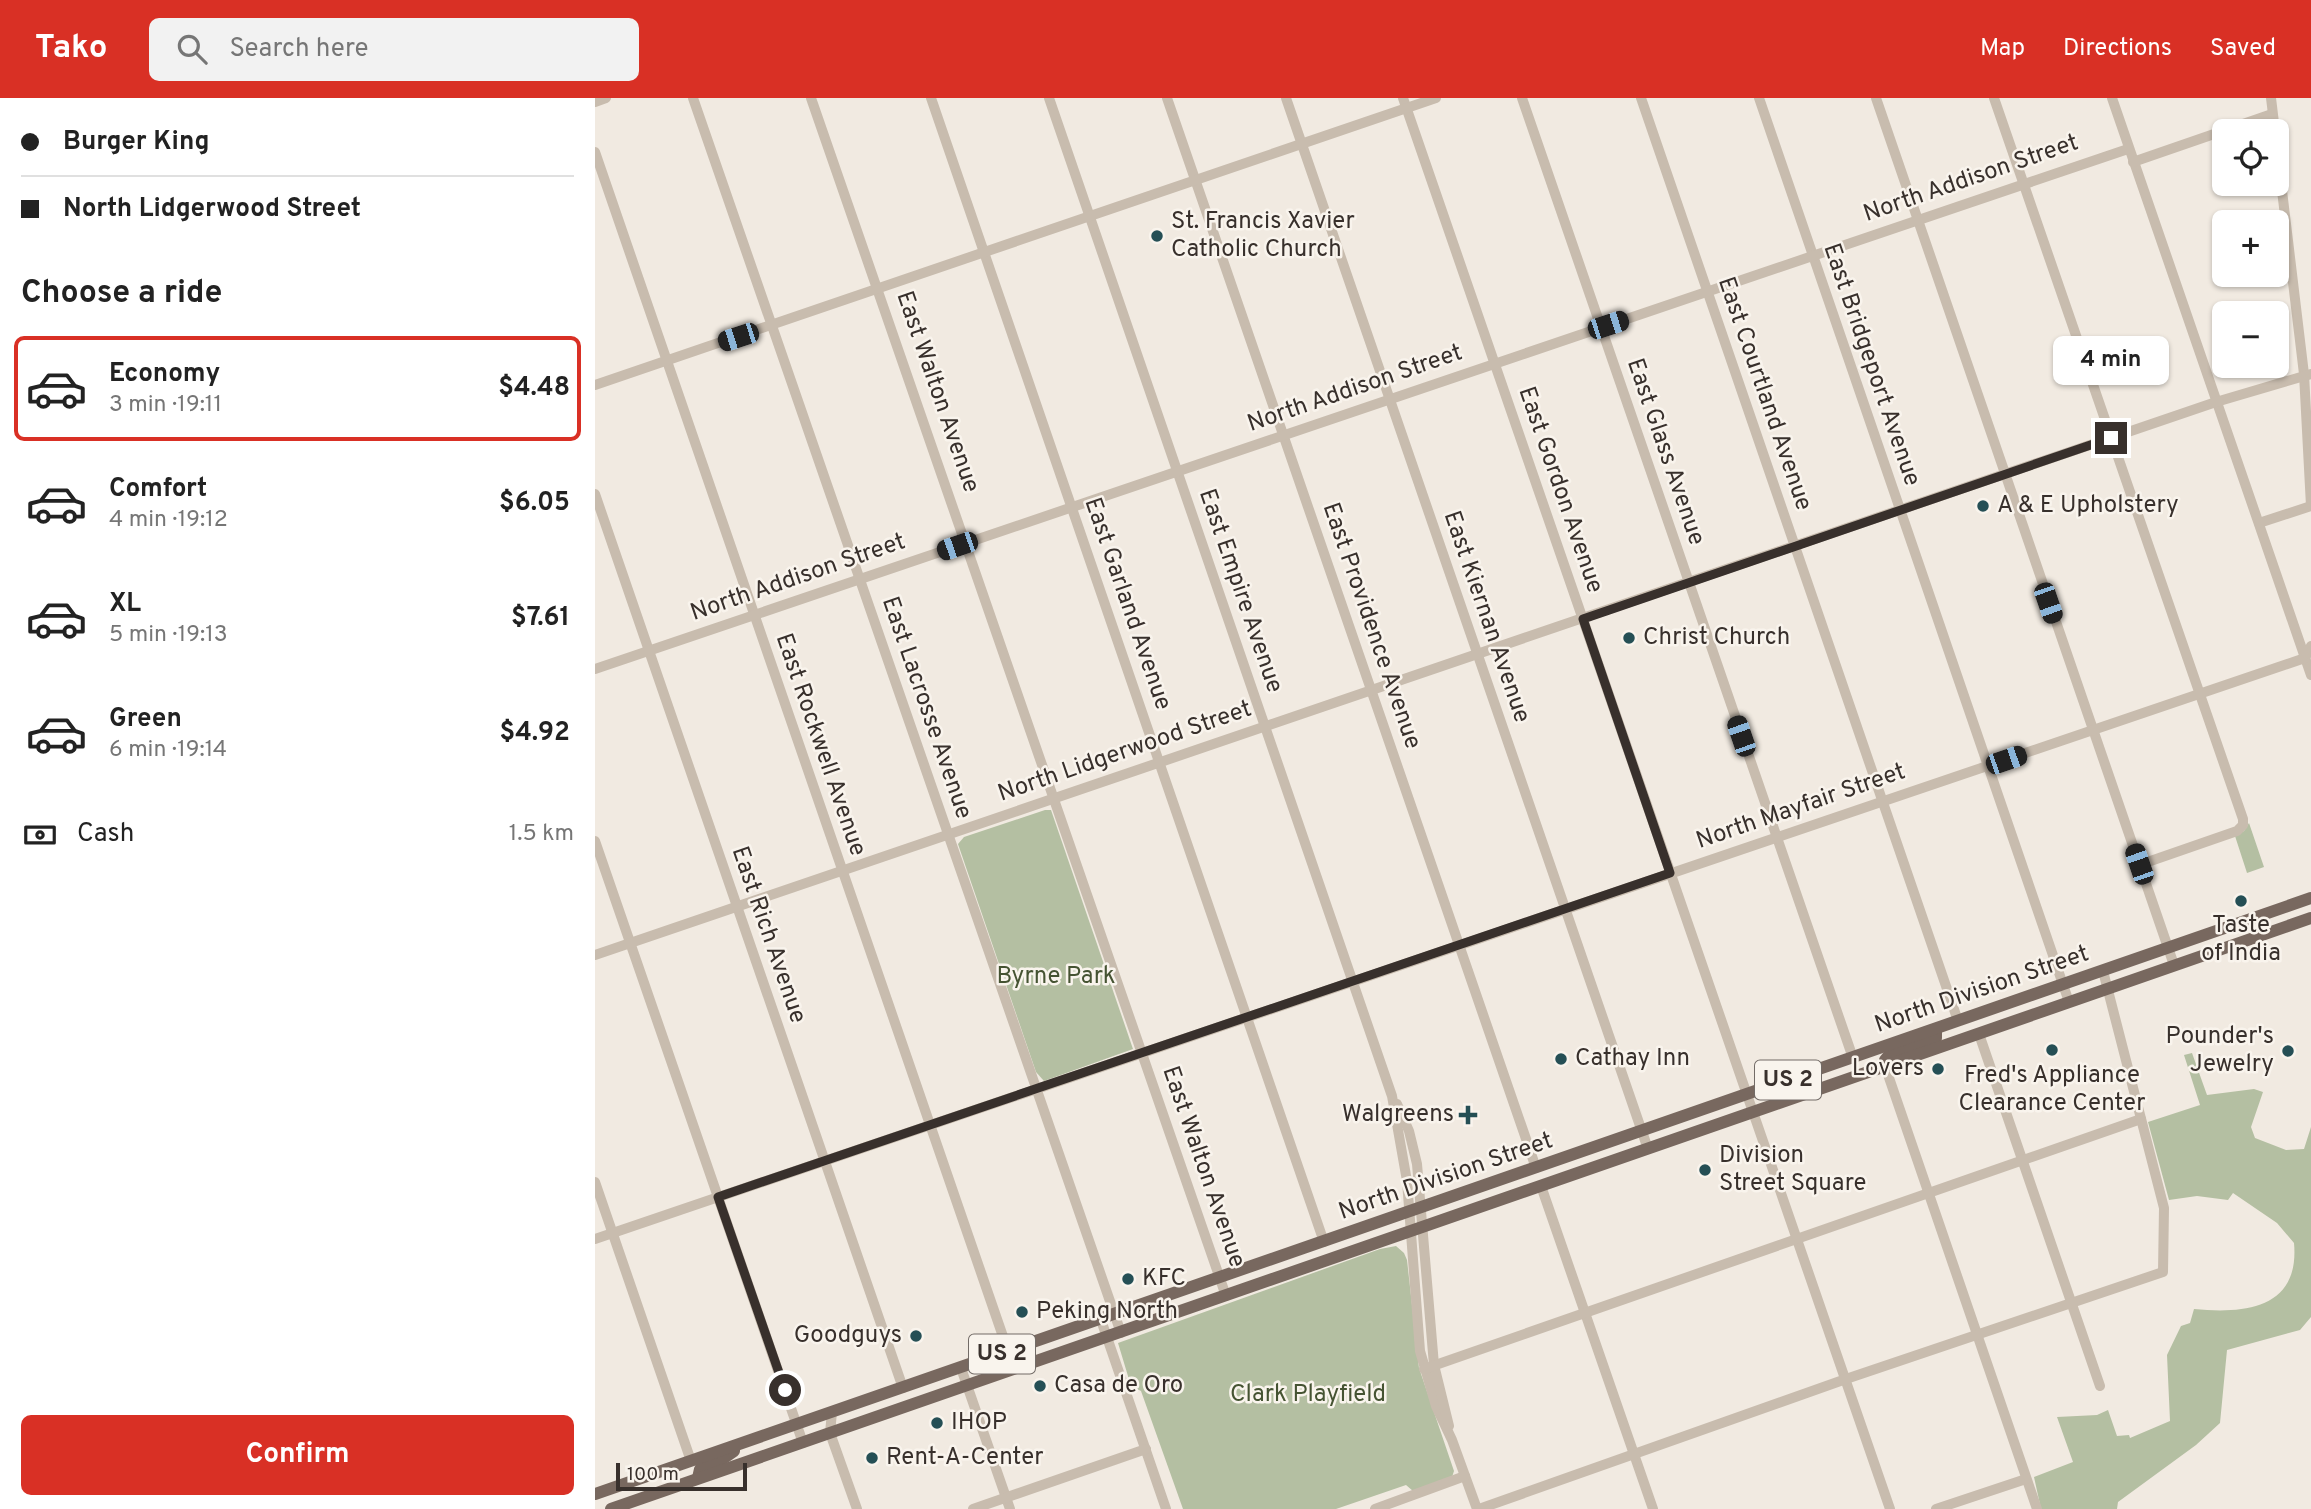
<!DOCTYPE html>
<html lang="en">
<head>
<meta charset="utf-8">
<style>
	:root { --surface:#fff; --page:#f2f2f2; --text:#222; --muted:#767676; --line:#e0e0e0; --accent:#d93025 }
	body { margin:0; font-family:Overpass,sans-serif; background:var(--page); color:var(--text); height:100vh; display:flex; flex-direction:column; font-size:26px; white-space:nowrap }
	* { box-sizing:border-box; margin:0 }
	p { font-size:23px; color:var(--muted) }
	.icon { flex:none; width:38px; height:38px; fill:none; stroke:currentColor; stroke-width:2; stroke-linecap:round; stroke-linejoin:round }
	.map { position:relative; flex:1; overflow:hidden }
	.panel { display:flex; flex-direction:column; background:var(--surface); width:595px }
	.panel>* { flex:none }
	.top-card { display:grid; align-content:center; height:154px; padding:0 21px; background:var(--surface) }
	.fabs { position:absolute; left:1617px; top:21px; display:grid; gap:14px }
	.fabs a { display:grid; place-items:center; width:77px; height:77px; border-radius:10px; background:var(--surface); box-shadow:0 2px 5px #0004; font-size:35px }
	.scale { position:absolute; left:21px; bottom:18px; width:131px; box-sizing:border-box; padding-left:7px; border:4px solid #38302c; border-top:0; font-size:19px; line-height:24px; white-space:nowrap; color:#38302c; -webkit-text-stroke:5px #f9f4ed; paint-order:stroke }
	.end { position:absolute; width:32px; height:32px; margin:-16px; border:9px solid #38302c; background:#fff; box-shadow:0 0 0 4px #fff }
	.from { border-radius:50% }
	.bubble { position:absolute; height:49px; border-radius:10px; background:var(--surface); box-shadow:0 2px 5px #0004; font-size:23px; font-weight:700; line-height:49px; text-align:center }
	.car { position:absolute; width:21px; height:42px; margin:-21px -10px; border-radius:9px; box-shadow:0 0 5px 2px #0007; background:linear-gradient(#222 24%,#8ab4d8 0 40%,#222 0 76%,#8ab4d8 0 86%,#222 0) }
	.top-card b { display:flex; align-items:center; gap:24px; height:66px; font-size:26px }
	.top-card b+b { border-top:2px solid var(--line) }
	.top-card i { width:18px; height:18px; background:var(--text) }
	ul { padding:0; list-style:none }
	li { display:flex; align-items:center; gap:21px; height:105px; margin:0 14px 10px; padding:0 7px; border:4px solid transparent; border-radius:10px }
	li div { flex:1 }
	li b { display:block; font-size:26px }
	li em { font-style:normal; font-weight:700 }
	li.on { border-color:var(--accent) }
	li>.icon { width:63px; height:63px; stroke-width:1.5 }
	h2 { padding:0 21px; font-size:32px; line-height:84px }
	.pay { display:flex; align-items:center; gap:18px; height:77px; padding:0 21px; font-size:26px }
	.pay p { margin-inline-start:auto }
	.button { display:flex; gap:14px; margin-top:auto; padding:14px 21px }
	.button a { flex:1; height:80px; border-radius:10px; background:var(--accent); color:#fff; font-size:28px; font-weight:700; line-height:80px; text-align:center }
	header { display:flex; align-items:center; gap:42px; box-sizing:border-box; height:98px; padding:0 35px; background:var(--accent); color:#fff }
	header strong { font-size:33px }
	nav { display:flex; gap:38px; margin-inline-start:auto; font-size:24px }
	.search { width:490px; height:63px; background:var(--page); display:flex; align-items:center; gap:18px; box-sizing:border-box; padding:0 24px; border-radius:10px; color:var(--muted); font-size:26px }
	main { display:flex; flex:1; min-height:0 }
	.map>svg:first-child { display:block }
	.green { fill:#b4bfa2 }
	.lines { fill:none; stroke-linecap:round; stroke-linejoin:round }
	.minor { stroke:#c8bcae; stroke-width:10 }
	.major { stroke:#78685f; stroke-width:12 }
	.route { stroke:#38302c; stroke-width:9 }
	.poi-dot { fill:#254f55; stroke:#f9f4ed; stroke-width:2.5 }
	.labels { text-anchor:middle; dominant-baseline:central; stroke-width:5; stroke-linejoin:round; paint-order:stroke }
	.shield { fill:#f9f4ed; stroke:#726b66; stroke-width:2 }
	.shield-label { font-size:23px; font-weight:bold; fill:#38302c }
	.street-label { font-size:24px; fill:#38302c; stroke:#f9f4ed }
	.poi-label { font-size:24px; fill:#38302c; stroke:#f9f4ed; text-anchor:start }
	.park-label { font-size:24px; fill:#455332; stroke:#f9f4ed }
</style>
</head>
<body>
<header>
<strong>Tako</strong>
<div class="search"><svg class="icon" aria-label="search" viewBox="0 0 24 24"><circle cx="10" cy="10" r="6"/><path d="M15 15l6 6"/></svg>Search here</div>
<nav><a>Map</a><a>Directions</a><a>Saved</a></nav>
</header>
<main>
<section class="panel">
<div class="top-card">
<b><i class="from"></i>Burger King</b>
<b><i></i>North Lidgerwood Street</b>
</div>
<h2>Choose a ride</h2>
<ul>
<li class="on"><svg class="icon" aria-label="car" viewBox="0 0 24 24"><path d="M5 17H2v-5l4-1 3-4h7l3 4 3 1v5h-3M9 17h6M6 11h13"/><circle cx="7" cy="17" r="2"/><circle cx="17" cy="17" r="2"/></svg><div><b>Economy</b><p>3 min · 19:11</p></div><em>$4.48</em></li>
<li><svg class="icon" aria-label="car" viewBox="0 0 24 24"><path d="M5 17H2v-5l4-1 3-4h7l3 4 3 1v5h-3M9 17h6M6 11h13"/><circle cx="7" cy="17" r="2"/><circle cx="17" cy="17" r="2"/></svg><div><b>Comfort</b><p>4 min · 19:12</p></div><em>$6.05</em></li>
<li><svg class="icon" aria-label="car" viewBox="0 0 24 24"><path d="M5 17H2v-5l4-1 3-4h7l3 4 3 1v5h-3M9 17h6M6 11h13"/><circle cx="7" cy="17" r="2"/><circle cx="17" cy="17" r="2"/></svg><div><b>XL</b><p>5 min · 19:13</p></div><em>$7.61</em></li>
<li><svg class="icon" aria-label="car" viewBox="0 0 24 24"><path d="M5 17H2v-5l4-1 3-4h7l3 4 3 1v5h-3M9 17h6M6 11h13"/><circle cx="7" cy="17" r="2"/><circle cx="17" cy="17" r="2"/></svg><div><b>Green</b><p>6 min · 19:14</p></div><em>$4.92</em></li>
</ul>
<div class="pay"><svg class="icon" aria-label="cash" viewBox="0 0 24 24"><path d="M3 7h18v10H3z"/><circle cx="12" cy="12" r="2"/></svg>Cash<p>1.5 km</p></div>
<div class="button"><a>Confirm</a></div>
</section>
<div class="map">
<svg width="1716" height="1411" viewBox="0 0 1716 1411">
	<rect width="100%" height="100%" fill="#f1eae1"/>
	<g class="green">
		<path d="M450 712H456L538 951 449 983 441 974 363 746 369 739Z"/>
		<path d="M1654 725 1669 769 1652 775 1640 738 1649 733Z"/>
		<path d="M1597 955 1612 997 1659 991 1668 994 1656 1029 1660 1040 1691 1052 1709 1051 1716 1029V1219L1705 1232 1632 1252 1625 1325 1601 1347 1523 1404 1522 1411H1446L1439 1379 1478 1364 1462 1319 1502 1317 1513 1312 1522 1338 1534 1337 1535 1340 1575 1323 1572 1257 1586 1228 1595 1225 1599 1211C1649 1216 1705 1211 1699 1145L1682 1125 1638 1095 1633 1102 1602 1098 1574 1102 1553 1024 1605 1007 1589 957Z"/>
		<path d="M801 1148 809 1155 812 1162 824 1270 859 1373 857 1379 818 1393 811 1387 741 1411H588L546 1293 536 1288 523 1245 785 1151Z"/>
	</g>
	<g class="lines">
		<g class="minor">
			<path d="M98 0 526 1235"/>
			<path d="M216 0 631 1198"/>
			<path d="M336 0 729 1144"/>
			<path d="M454 0 797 998 812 1083 825 1253 841 1308 857 1342 882 1411"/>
			<path d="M572 0 941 1070"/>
			<path d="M691 0 1053 1051"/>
			<path d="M808 0 1295 1411"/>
			<path d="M927 0 1258 960"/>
			<path d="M1046 0 1363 923"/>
			<path d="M1164 0 1474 904"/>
			<path d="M1281 0 1579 867"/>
			<path d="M1399 0 1648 721V727L1642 733 1544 767"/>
			<path d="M1517 0 1716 577"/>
			<path d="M1676 0 1680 33"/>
			<path d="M0 4 11 0"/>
			<path d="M1682 51 1709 276 1716 408"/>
			<path d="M0 54 413 1253"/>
			<path d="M1538 64 1677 16"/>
			<path d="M0 287 841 0"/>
			<path d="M0 396 308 1290"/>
			<path d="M1664 425 1716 408"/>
			<path d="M0 571 1533 51"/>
			<path d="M0 743 208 1345"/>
			<path d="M0 857 1621 304 1716 276"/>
			<path d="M1384 936 1505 1288"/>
			<path d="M1290 968 1442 1411"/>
			<path d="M802 1006 814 1033 822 1066 839 1267 854 1328"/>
			<path d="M0 1084 96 1363"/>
			<path d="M946 1088 1058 1411"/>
			<path d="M0 1141 1710 560 1716 548"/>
			<path d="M506 1222 571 1411"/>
			<path d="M366 1270 415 1411"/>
			<path d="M829 1271 1546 1021"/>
			<path d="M237 1314 235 1335 262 1411"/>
			<path d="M378 1411 551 1351"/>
			<path d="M780 1411 870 1378"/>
			<path d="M884 1411 1251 1281 1568 1174 1569 1110 1508 873"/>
			<path d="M1341 1411 1431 1381"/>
		</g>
		<g class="major">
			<path d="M1290 968V962L1295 956 1341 940V931"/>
			<path d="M103 1380 105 1371 123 1364 139 1353"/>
			<path d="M0 1396 1716 800"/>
			<path d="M16 1411 1716 820"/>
		</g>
	</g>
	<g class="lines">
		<path class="route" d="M190 1292 123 1099 1075 775 988 521 1516 340"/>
	</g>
	<g class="poi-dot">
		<circle cx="562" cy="138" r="7"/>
		<circle cx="1388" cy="408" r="7"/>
		<circle cx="1034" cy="540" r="7"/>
		<circle cx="1646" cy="803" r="7"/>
		<circle cx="1457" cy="952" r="7"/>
		<circle cx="1693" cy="953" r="7"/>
		<circle cx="966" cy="961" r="7"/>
		<circle cx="1343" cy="971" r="7"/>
		<path d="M869.5 1006.5h7v7h7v7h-7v7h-7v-7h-7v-7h7z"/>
		<circle cx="1110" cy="1072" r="7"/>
		<circle cx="533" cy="1181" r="7"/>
		<circle cx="427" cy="1214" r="7"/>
		<circle cx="321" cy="1238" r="7"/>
		<circle cx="445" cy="1288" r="7"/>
		<circle cx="342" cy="1325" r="7"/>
		<circle cx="277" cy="1360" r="7"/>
	</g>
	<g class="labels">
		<g class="shield">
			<rect x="1160" y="962.5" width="66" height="39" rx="5"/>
			<rect x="374" y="1236.5" width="66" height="39" rx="5"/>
		</g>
		<g class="shield-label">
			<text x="1193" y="982">US 2</text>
			<text x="407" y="1256">US 2</text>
		</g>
		<g class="street-label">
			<text transform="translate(1376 81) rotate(-19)">North Addison Street</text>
			<text transform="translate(1276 267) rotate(71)">East Bridgeport Avenue</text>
			<text transform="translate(760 291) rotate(-19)">North Addison Street</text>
			<text transform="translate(342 294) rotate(71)">East Walton Avenue</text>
			<text transform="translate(1169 296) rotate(71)">East Courtland Avenue</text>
			<text transform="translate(1070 354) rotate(71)">East Glass Avenue</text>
			<text transform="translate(965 392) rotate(71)">East Gordon Avenue</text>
			<text transform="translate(203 480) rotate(-19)">North Addison Street</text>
			<text transform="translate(645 493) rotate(71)">East Empire Avenue</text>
			<text transform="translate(532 506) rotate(71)">East Garland Avenue</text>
			<text transform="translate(891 519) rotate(71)">East Kiernan Avenue</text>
			<text transform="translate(776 528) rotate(71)">East Providence Avenue</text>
			<text transform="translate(331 610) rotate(71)">East Lacrosse Avenue</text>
			<text transform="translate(225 647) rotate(71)">East Rockwell Avenue</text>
			<text transform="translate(530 654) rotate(-19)">North Lidgerwood Street</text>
			<text transform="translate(1206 709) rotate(-19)">North Mayfair Street</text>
			<text transform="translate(173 837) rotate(71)">East Rich Avenue</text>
			<text transform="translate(1387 892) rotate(-19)">North Division Street</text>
			<text transform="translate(608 1069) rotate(71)">East Walton Avenue</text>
			<text transform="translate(851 1079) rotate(-19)">North Division Street</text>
		</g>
		<g class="poi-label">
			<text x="576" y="124">St. Francis Xavier<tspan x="576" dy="28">Catholic Church</tspan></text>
			<text x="1402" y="408">A &amp; E Upholstery</text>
			<text x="1048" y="540">Christ Church</text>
			<text x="1646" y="828" text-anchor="middle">Taste<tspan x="1646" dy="28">of India</tspan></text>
			<text x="1679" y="939" text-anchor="end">Pounder's<tspan x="1679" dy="28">Jewelry</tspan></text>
			<text x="980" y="961">Cathay Inn</text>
			<text x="1329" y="971" text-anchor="end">Lovers</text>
			<text x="1457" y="978" text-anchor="middle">Fred's Appliance<tspan x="1457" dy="28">Clearance Center</tspan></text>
			<text x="859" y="1017" text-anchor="end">Walgreens</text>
			<text x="1124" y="1058">Division<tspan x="1124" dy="28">Street Square</tspan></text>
			<text x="547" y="1181">KFC</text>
			<text x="441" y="1214">Peking North</text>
			<text x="307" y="1238" text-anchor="end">Goodguys</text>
			<text x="459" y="1288">Casa de Oro</text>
			<text x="356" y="1325">IHOP</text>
			<text x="291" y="1360">Rent-A-Center</text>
		</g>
		<g class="park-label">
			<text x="461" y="879">Byrne Park</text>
			<text x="713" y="1297">Clark Playfield</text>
		</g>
	</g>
</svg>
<div class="fabs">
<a><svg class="icon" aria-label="locate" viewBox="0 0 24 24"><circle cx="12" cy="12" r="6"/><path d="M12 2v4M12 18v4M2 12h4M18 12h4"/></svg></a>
<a>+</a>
<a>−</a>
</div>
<div class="scale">100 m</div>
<i class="end from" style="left:190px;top:1292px"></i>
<i class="end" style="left:1516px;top:340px"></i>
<div class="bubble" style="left:1458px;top:238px;width:116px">4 min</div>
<i class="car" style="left:1013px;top:227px;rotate:72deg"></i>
<i class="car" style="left:143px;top:239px;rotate:252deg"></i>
<i class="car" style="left:362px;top:448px;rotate:251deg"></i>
<i class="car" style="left:1453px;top:505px;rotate:161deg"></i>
<i class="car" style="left:1146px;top:638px;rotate:341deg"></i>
<i class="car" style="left:1411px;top:662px;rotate:71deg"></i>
<i class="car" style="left:1544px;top:766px;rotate:341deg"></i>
</div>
</main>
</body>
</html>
